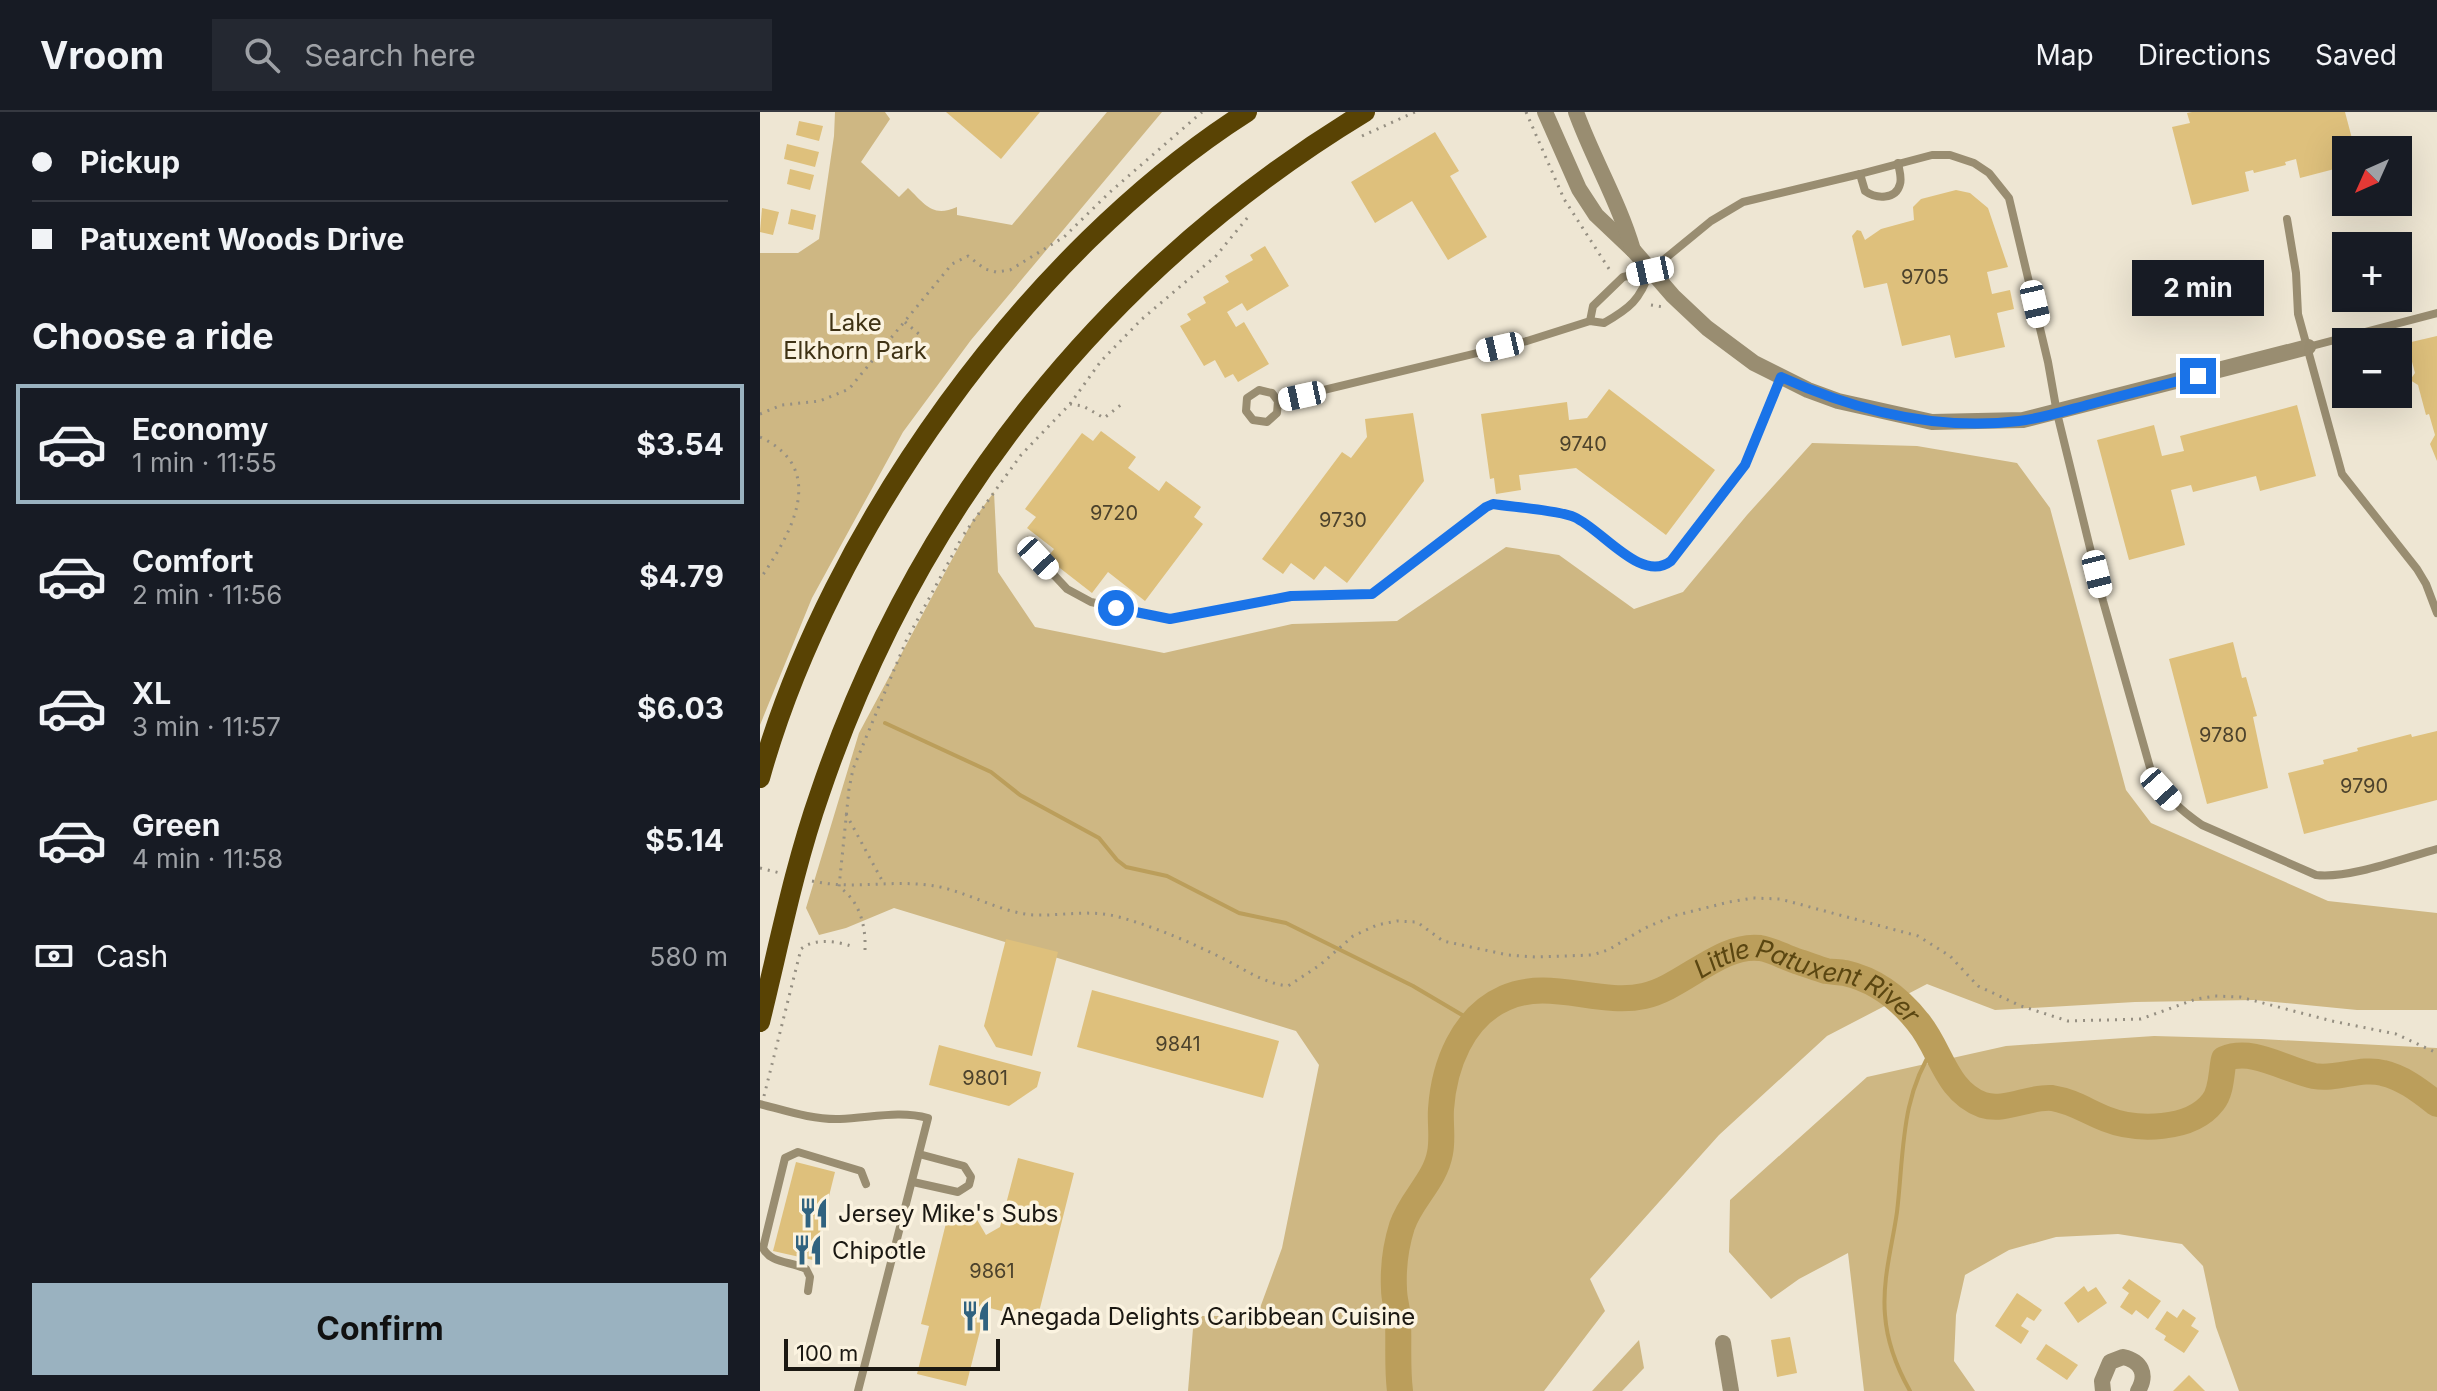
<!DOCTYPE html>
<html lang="en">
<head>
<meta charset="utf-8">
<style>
	:root { --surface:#171b24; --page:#242831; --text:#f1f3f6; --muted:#9ea1a6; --line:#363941; --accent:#9ab2c0 }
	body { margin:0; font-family:Inter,sans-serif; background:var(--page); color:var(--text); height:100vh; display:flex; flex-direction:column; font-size:30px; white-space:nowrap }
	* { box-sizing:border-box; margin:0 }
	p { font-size:26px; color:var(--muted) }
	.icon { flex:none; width:44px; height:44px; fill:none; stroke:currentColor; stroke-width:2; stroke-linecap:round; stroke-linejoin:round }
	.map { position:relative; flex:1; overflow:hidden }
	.sheet { display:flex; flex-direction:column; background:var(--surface); width:760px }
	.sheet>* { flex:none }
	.hud { display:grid; align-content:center; height:176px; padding:0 32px; background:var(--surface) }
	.needle { width:52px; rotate:225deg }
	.tools { position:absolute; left:1572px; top:24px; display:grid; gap:16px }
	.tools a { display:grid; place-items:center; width:80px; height:80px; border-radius:0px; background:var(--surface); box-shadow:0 8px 32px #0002; font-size:40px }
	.scale { position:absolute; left:24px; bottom:20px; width:216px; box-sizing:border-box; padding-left:8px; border:4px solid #1b1812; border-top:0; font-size:22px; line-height:28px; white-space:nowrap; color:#1b1812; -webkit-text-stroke:6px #fbf3e0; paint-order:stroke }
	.end { position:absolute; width:36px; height:36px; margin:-18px; border:10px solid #1a73e8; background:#fff; box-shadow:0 0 0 4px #fff }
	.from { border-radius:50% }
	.bubble { position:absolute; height:56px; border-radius:0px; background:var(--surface); box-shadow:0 8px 32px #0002; font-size:26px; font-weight:700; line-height:56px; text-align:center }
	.car { position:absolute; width:24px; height:48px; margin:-24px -12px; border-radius:10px; box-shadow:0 0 6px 2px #0007; background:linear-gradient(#fff 24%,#345 0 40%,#fff 0 76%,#345 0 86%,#fff 0) }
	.hud b { display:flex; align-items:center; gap:28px; height:76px; font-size:30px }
	.hud b+b { border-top:2px solid var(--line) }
	.hud i { width:20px; height:20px; background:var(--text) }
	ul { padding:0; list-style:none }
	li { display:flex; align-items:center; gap:24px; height:120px; margin:0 16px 12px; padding:0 16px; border:4px solid transparent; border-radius:0px }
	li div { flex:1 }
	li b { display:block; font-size:30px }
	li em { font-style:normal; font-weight:700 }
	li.current { border-color:var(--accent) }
	li>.icon { width:72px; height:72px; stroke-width:1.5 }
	h2 { padding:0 32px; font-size:36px; line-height:96px }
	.pay { display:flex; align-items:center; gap:20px; height:88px; padding:0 32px; font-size:30px }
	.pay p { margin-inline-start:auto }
	.cta { display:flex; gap:16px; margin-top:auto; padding:16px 32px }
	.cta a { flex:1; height:92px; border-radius:0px; background:var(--accent); color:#111; font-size:32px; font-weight:700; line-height:92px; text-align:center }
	header { display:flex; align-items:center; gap:48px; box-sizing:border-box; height:112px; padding:0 40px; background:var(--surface); border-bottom:2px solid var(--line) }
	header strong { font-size:38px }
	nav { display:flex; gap:44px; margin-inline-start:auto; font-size:28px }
	.search { width:560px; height:72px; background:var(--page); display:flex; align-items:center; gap:20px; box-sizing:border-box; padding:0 28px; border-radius:0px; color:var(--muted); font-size:30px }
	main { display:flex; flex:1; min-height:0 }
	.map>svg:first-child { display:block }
	.green { fill:#ceb783 }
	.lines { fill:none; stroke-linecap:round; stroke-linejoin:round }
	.stream { stroke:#bb9e5b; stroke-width:4 }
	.river { stroke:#bb9e5b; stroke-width:26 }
	.building { fill:#dec07c }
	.path { stroke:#958f82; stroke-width:3; stroke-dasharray:2 6; stroke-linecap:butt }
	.service { stroke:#998d71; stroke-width:8 }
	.minor { stroke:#998d71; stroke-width:16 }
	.primary { stroke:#594304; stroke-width:20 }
	.route { stroke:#1a73e8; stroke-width:10 }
	.labels { text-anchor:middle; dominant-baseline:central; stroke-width:7; stroke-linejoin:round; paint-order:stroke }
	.number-label { font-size:20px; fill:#4c422c }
	.park-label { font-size:24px; fill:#3f3214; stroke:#fbf3e0 }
	.poi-label { font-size:24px; fill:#1b1812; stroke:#fbf3e0; text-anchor:start }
	.water-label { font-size:26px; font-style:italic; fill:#5a4611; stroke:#fbf3e0 }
</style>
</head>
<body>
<header>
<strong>Vroom</strong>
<div class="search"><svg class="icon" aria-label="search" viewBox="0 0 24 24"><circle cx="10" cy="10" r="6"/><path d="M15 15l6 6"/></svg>Search here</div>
<nav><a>Map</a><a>Directions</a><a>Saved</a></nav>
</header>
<main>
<section class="sheet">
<div class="hud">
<b><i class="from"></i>Pickup</b>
<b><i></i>Patuxent Woods Drive</b>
</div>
<h2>Choose a ride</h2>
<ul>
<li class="current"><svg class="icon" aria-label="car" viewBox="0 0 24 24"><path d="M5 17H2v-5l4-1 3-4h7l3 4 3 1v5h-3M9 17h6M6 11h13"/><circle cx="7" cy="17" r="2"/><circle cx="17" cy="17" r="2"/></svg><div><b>Economy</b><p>1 min · 11:55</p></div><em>$3.54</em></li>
<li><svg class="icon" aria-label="car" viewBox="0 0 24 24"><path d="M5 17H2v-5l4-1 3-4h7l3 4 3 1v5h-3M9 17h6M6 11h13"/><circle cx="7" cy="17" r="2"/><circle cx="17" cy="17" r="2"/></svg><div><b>Comfort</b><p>2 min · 11:56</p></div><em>$4.79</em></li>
<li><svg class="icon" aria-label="car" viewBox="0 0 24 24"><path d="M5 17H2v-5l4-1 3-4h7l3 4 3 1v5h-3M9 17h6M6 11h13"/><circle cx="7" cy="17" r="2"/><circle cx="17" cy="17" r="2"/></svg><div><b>XL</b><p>3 min · 11:57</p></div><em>$6.03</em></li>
<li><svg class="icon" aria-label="car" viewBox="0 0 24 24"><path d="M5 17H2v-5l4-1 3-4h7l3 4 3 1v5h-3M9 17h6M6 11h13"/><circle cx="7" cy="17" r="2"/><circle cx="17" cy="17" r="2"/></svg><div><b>Green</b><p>4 min · 11:58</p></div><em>$5.14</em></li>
</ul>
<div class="pay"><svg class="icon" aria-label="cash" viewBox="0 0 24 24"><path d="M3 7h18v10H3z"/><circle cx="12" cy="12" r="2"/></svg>Cash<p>580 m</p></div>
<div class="cta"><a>Confirm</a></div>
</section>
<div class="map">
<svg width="1677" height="1279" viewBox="0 0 1677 1279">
	<rect width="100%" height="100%" fill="#eee6d3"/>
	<g class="green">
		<path d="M75 0H125L130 7 101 50 139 85 148 76C165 92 172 106 197 95V103L252 113 347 0H402L211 228 143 320 52 486 0 613V141H38L59 127 74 24Z"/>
		<path d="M1052 331 1157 334 1257 351 1290 396 1366 678 1391 711 1568 789 1677 801V898H1597L1494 888 1375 890 1235 898 1167 872 1067 924 959 1023 830 1167 845 1199 784 1279H428L434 1204H497L522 1136 559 953 536 919 134 796 86 816 59 823 46 796 99 621 212 410 234 380 238 460 275 515 404 541 532 512 637 509 746 435 799 443 874 497 923 480 987 403Z"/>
		<path d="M1394 924 1501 927 1677 936V1279H1479L1456 1215 1443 1154 1422 1132 1358 1122 1296 1125 1249 1138 1205 1163 1196 1203 1194 1249 1215 1279H1104L1088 1141 1039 1167 1011 1187 969 1140 970 1088 1107 965 1246 934Z"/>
		<path d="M879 1228 884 1256 862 1279H832Z"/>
	</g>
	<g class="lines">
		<g class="stream">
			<path d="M125 611 231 660 260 683 339 726 357 748 366 755 407 764 479 801 526 811 653 874 714 910"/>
			<path d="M1150 1279C1137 1256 1127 1230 1125 1203 1122 1168 1132 1135 1137 1100 1144 1042 1140 984 1175 934"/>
		</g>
		<path class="river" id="s1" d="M640 1279C637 1256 639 1232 638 1209 638 1198 634 1188 634 1177 633 1157 636 1133 642 1114 651 1087 675 1069 680 1041 683 1026 680 1012 681 997 684 954 702 905 745 886 789 866 839 894 884 884 922 876 961 831 1000 836 1013 838 1024 845 1036 849 1046 852 1056 856 1066 859 1073 860 1079 860 1085 861 1116 868 1139 886 1158 910 1181 937 1185 979 1223 993 1245 1000 1270 984 1292 986 1312 989 1328 1000 1346 1007 1376 1019 1431 1019 1453 990 1462 979 1461 960 1464 947 1493 935 1525 958 1554 964 1577 968 1601 955 1623 961 1644 966 1660 979 1677 992"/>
	</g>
	<g class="building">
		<path d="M186 0H280L241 47Z"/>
		<path d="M1432 0H1585L1595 38H1586V54L1540 66 1536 47 1525 50 1526 53 1494 61 1493 58 1485 60 1489 79 1432 93 1412 15 1430 11 1427 1Z"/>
		<path d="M39 9 63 14 59 29 36 23Z"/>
		<path d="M675 20 699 59 690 64 727 125 688 148 652 89 615 111 591 70Z"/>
		<path d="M27 32 59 40 55 55 24 47Z"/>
		<path d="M30 57 54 63 50 78 27 72Z"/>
		<path d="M1196 78 1210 81 1228 96 1248 155 1227 160 1232 182 1250 178 1254 197 1237 201 1245 235 1195 246 1190 223 1142 234 1127 171 1104 176 1092 124 1097 118 1101 119 1105 128 1121 117 1154 108 1153 95 1161 87Z"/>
		<path d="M2 96 19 100 13 123 0 120Z"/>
		<path d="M31 97 56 103 53 118 28 112Z"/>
		<path d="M505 134 529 174 487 199 482 191 467 200 476 215 484 210 509 252 478 270 473 262 465 266 455 248 444 254 420 214 431 208 427 202 446 191 443 185 469 170 465 164 493 148 490 143Z"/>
		<path d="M1677 224V349L1670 332 1675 323 1669 302 1666 303 1658 273 1650 268 1655 261 1647 231Z"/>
		<path d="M849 277 955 358 906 423 816 356 759 363 761 378 736 382 734 366 730 367 721 302 807 290 809 308 827 306Z"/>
		<path d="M1537 293 1556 364 1500 379 1496 364 1433 380 1431 373 1411 378 1425 433 1369 448 1337 328 1394 313 1402 344 1424 339 1420 324Z"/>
		<path d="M653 301 664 369 587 471 565 454 554 468 531 451 523 462 502 447 582 340 591 346 607 325 605 307Z"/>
		<path d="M341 319 376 345 368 356 399 379 406 369 441 395 434 405 443 412 385 489 348 460 332 481 287 446 294 437 267 416 276 405 265 397 322 321 333 329Z"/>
		<path d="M1473 530 1482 566 1486 565 1497 604 1493 605 1508 676 1447 692 1409 547Z"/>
		<path d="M1677 619V688L1544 722 1528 661 1564 652 1563 648 1598 639 1597 636 1651 622 1652 625Z"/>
		<path d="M246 827 298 840 272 944 236 935 224 914Z"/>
		<path d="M332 878 519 929 503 986 317 935Z"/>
		<path d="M179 933 281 960 277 975 249 994 169 973Z"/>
		<path d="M258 1046 314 1061 277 1208 226 1195 206 1274 157 1262 169 1214 161 1212 189 1099 216 1106 226 1123 240 1115Z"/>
		<path d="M36 1050 75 1060 53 1148 13 1139Z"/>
		<path d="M1369 1167 1401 1189 1388 1207 1376 1198 1372 1203 1360 1195 1369 1181 1362 1176Z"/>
		<path d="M1324 1174 1328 1180 1336 1175 1347 1191 1318 1211 1304 1191Z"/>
		<path d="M1257 1181 1282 1198 1274 1209 1267 1205 1261 1214 1269 1219 1261 1232 1235 1214Z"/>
		<path d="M1423 1197 1436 1206 1431 1214 1439 1219 1424 1241 1404 1228 1406 1224 1395 1217 1407 1199 1417 1206Z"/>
		<path d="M1030 1225 1037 1261 1017 1265 1011 1228Z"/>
		<path d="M1286 1232 1318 1253 1307 1268 1276 1247Z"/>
		<path d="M1429 1263 1445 1279H1413Z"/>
	</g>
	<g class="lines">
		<g class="path">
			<path d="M766 0 804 87 851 160"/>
			<path d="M602 24 655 0"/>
			<path d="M891 193 903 195"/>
			<path d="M145 210 160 223"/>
			<path d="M310 292 341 249 382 207 456 144 488 105"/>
			<path d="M0 302 22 293 60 289 89 277 192 152 208 144 225 157 236 160 250 158 304 125 350 80 442 0"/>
			<path d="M0 325C69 357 31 422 0 467"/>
			<path d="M204 422 261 343 310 292 323 294 344 306 362 292"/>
			<path d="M86 702 124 772"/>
			<path d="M0 756 20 761"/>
			<path d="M52 769C93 778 127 768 168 773 204 777 237 800 273 803 303 804 330 797 359 805 392 814 425 828 456 843 480 854 501 871 528 874L560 853 593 824 617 813 637 809 657 810 683 829 748 843 775 845 832 843 848 838 885 816 913 804 969 790 993 786 1020 787 1158 824 1190 844 1218 874 1261 894 1308 909 1381 907 1436 887 1455 884 1480 885 1572 909 1636 922 1677 941"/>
			<path d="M105 838C106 814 100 789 79 775L89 677 93 657 146 529 200 429"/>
			<path d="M4 984 41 837C54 826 76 829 91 834"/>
		</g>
		<g class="service">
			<path d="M1100 62 1172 43H1190L1214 51 1229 61 1249 86 1288 250 1297 301 1343 489 1391 659C1404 683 1420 698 1442 713L1556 763C1589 767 1644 746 1677 737"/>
			<path d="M1527 107 1536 161 1538 202 1582 362 1657 457 1666 472 1677 501"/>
			<path d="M830 209 833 194 863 165 890 159 951 109 983 90 1100 62 1105 79C1116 87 1136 88 1140 72 1142 66 1139 57 1138 51"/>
			<path d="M1548 235 1677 201"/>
			<path d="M518 289 512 281 499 278 487 286 486 299 493 308 507 310 517 301 518 289 767 229 830 209 844 211C870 196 880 188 890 159"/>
			<path d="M278 446 307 477 331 490 410 507 531 484 612 482 726 395 733 392C752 395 798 398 814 405 842 417 881 472 911 449L985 353 1021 265"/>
			<path d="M0 992C27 999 53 1008 80 1007 110 1006 139 998 168 1006L98 1279"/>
			<path d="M153 1070 198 1080 209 1073 211 1065 204 1054 159 1042"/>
			<path d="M48 1179 50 1165 46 1157C31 1149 11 1152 3 1136L25 1046 38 1040 101 1059 106 1072"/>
		</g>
		<g class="minor">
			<path d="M785 0 819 77 836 103 874 139 913 184 947 216 994 251 1048 278 1078 289 1172 310 1263 308 1548 235"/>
			<path d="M816 0C833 47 859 90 873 138"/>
			<path d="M963 1231 971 1279"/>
			<path d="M1343 1279 1342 1269 1350 1250 1363 1245C1381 1249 1388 1262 1378 1279"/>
		</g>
		<g class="primary">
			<path d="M0 666C69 417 269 139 487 0"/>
			<path d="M0 910C19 833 34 755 60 681 157 394 346 157 605 0"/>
		</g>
	</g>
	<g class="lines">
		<path class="route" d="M356 496 410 507 531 484 612 482 726 395 733 392C752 395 798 398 814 405 842 417 881 472 911 449L985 353 1021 265C1096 299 1177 319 1259 309 1284 306 1308 298 1331 292 1367 282 1403 273 1438 264"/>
	</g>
	<defs>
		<g id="restaurant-bare" transform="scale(2.4)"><path d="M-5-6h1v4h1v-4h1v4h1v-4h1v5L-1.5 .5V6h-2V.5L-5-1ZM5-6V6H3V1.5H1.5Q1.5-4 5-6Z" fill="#30627f" stroke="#fbf3e0" stroke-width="2.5" paint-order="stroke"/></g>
	</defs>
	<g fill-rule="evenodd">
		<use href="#restaurant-bare" x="54" y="1101"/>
		<use href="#restaurant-bare" x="48" y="1138"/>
		<use href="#restaurant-bare" x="216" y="1204"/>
	</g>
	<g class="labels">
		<g class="number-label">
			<text x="1165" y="165">9705</text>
			<text x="823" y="332">9740</text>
			<text x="354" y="401">9720</text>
			<text x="583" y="408">9730</text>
			<text x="1463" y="623">9780</text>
			<text x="1604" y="674">9790</text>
			<text x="418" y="932">9841</text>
			<text x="225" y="966">9801</text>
			<text x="232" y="1159">9861</text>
		</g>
		<g class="park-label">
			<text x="95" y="210">Lake<tspan x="95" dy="28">Elkhorn Park</tspan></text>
		</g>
		<g class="poi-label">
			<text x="78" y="1101">Jersey Mike's Subs</text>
			<text x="72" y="1138">Chipotle</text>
			<text x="240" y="1204">Anegada Delights Caribbean Cuisine</text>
		</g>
		<g class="water-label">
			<text stroke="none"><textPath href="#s1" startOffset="748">Little Patuxent River</textPath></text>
		</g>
	</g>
</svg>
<div class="tools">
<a><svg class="needle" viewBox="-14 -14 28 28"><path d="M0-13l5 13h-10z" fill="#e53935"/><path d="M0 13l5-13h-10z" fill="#9ea1a6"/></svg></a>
<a>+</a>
<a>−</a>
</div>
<div class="scale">100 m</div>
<i class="end from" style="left:356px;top:496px"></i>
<i class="end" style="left:1438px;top:264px"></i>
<div class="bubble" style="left:1372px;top:148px;width:132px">2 min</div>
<i class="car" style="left:890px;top:159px;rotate:258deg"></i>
<i class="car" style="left:1275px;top:192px;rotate:167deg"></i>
<i class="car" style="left:740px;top:235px;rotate:257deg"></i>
<i class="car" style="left:542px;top:284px;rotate:258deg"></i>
<i class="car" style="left:278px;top:446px;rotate:137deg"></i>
<i class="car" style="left:1337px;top:462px;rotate:166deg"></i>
<i class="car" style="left:1401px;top:677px;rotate:138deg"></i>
</div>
</main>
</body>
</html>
